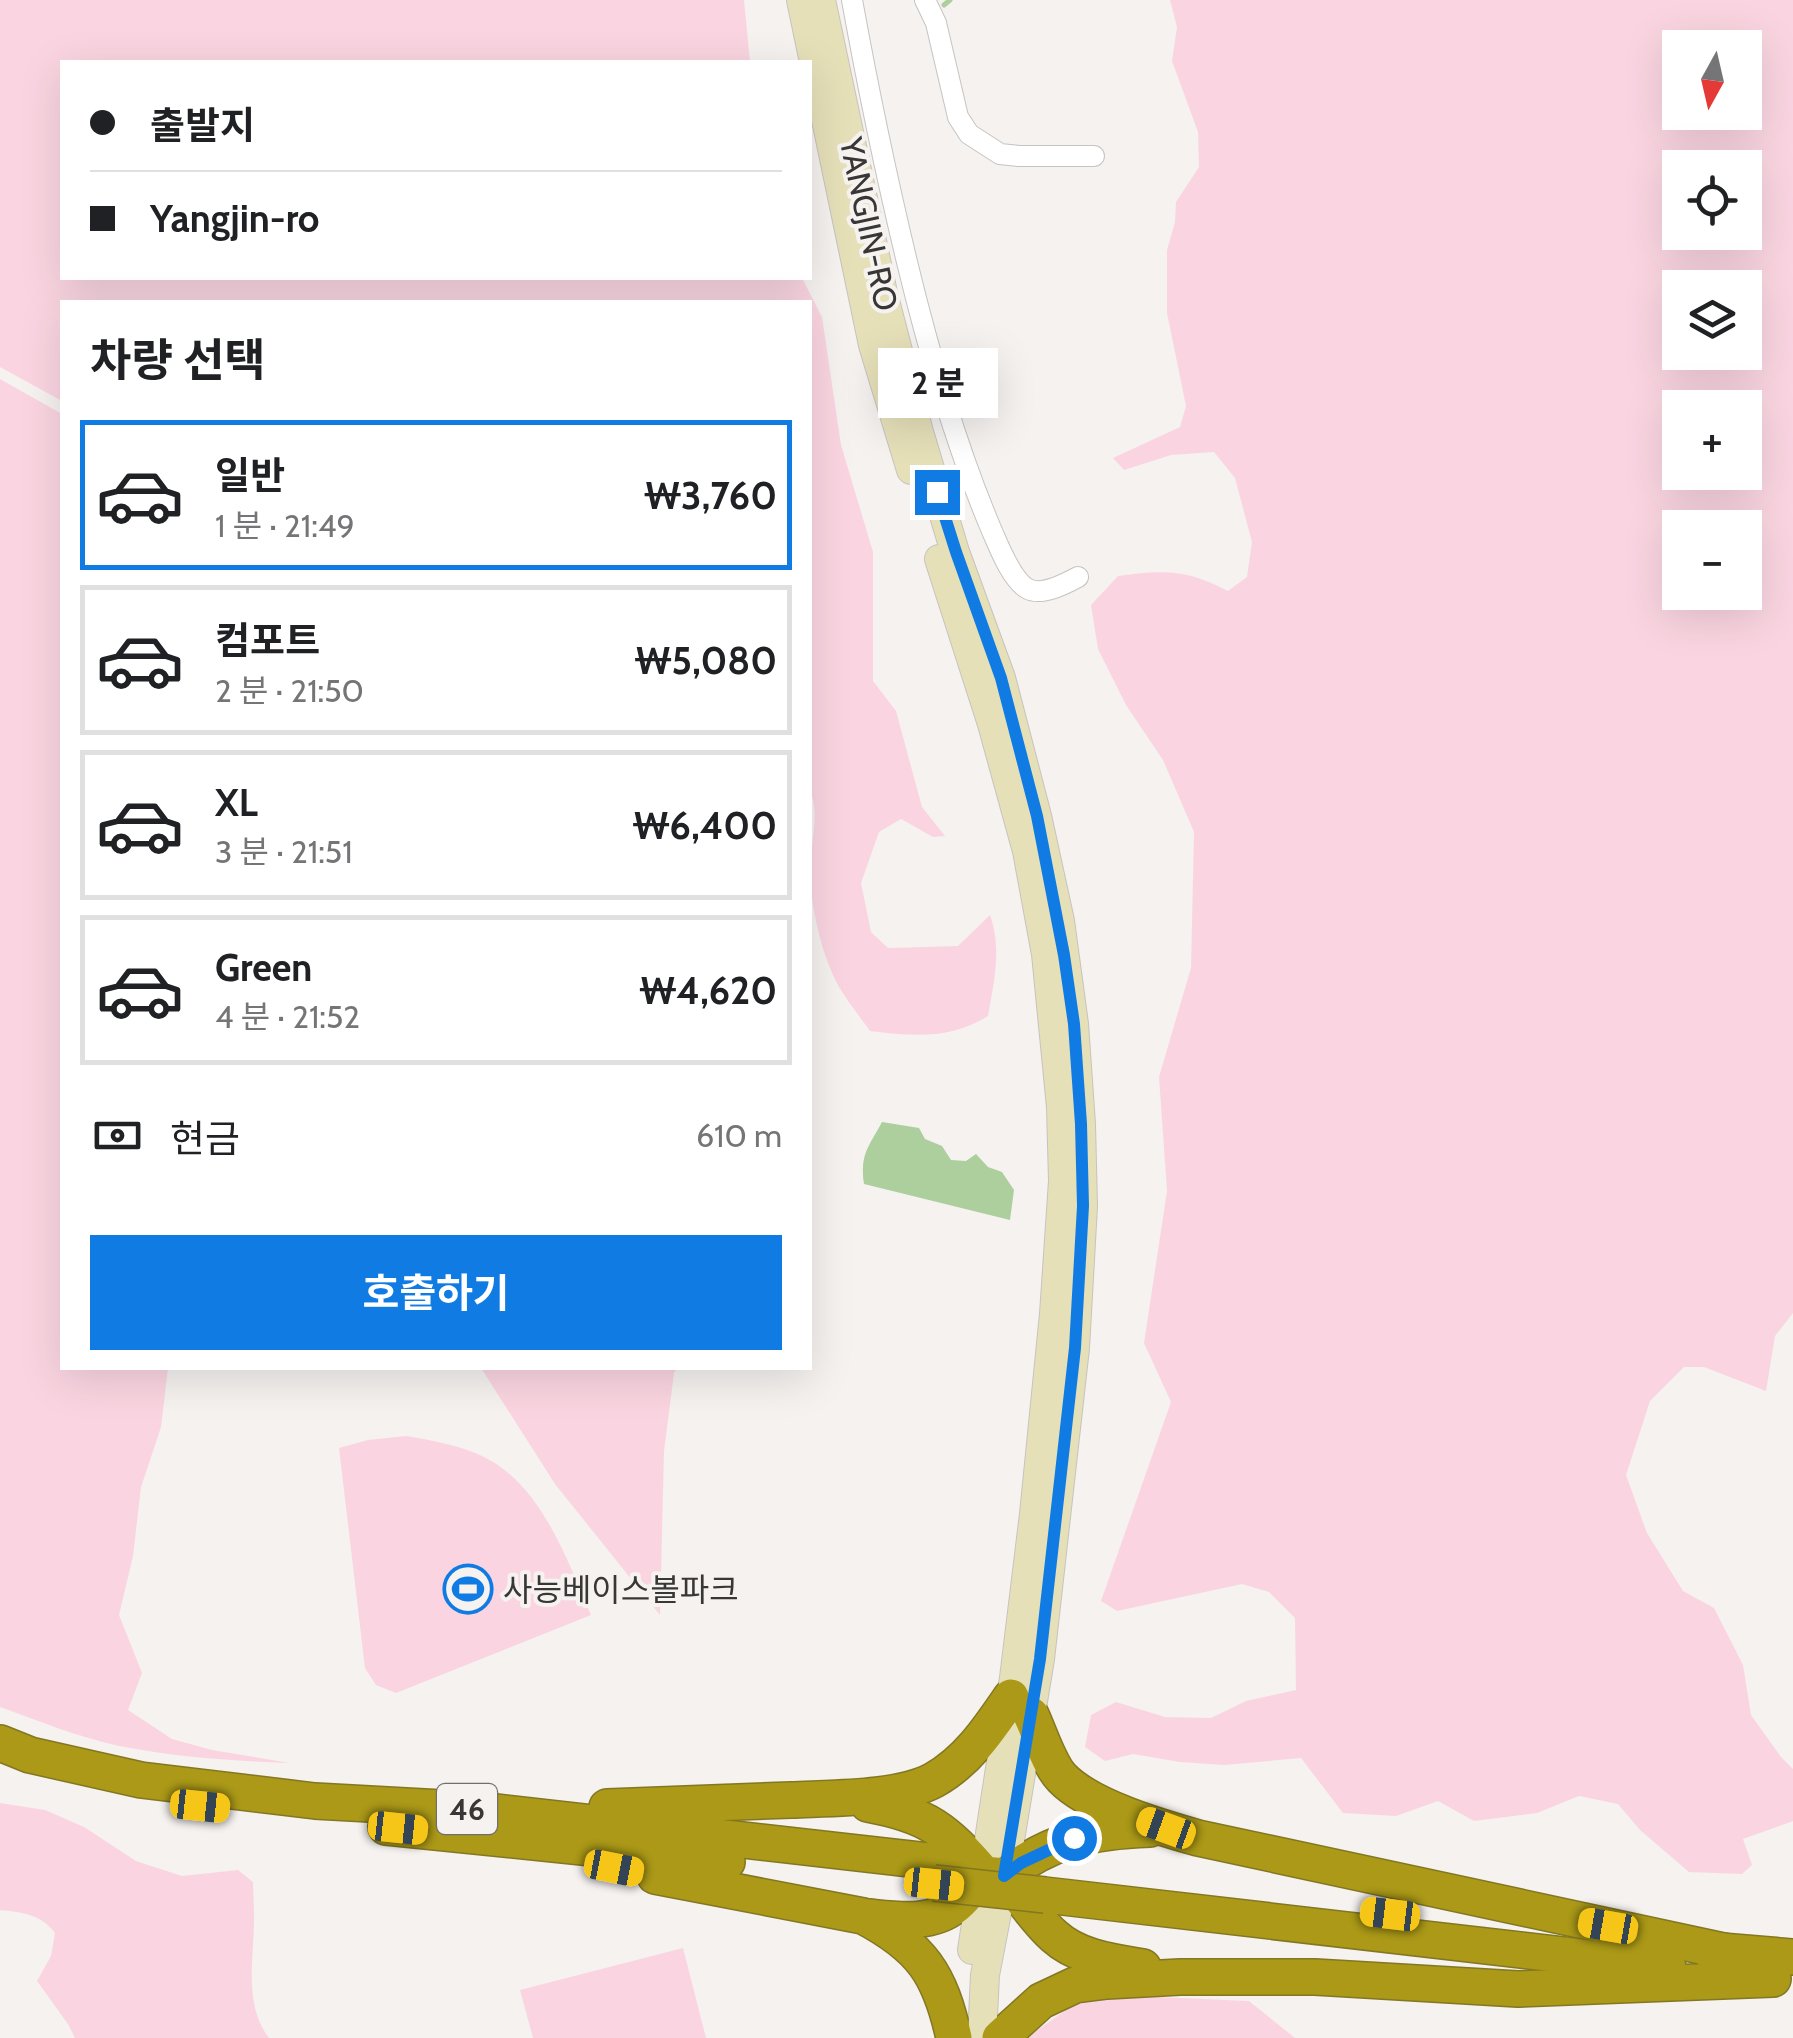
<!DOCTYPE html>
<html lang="ko">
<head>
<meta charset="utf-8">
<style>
	:root { --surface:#fff; --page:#f6f6f6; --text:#202124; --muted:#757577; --line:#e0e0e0; --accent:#107ce3 }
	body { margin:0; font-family:Cabin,"Noto Sans KR",sans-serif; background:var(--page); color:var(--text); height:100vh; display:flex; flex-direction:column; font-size:38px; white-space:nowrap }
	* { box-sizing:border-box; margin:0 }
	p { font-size:32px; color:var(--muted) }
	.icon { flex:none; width:55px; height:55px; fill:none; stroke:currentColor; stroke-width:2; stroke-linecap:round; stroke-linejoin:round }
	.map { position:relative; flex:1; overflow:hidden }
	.details { position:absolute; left:60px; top:300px; width:752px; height:1070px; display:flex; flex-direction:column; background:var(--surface); border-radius:0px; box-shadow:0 10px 40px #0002 }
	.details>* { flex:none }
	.guide { position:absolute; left:60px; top:60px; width:752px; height:220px; border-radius:0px; box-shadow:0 10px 40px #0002; display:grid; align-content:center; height:220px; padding:0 30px; background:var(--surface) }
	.needle { width:65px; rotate:188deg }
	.buttons { position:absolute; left:1662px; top:30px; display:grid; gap:20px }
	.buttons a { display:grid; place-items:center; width:100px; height:100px; border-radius:0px; background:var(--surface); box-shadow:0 10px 40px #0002; font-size:50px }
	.end { position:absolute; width:45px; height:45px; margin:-22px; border:12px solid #107ce3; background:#fff; box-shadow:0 0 0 5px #fff }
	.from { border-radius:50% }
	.bubble { position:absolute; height:70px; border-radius:0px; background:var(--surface); box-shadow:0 10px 40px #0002; font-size:32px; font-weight:700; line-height:70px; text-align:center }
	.car { position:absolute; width:30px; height:60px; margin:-30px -15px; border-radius:12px; box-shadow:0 0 8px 2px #0007; background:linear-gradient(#f5c518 24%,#345 0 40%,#f5c518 0 76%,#345 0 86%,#f5c518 0) }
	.guide b { display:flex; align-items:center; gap:35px; height:95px; font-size:38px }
	.guide b+b { border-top:2px solid var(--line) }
	.guide i { width:25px; height:25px; background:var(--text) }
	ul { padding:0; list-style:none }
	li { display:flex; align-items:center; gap:30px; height:150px; margin:0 20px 15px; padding:0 10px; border:5px solid var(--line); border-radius:0px }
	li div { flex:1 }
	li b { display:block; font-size:38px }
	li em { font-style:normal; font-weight:700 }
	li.active { border-color:var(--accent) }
	li>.icon { width:90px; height:90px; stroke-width:1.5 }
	h2 { padding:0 30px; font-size:45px; line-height:120px }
	.pay { display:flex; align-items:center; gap:25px; height:110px; padding:0 30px; font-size:38px }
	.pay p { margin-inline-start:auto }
	.primary-button { display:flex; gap:20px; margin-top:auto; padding:20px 30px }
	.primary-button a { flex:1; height:115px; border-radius:0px; background:var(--accent); color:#fff; font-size:40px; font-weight:700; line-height:115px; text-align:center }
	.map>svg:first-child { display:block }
	.green { fill:#fad5e1; fill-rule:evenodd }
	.water { fill:#adce9d }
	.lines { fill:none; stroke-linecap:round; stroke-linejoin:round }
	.stream { stroke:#adce9d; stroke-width:5 }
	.street-casing { stroke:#c6c3c0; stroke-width:22 }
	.secondary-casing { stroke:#c6c3c0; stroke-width:30 }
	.highway-casing { stroke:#837722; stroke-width:38 }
	.street { stroke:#fff; stroke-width:20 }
	.secondary { stroke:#e6e0b9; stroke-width:28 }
	.highway { stroke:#ab9917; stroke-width:35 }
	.highway-bridge-casing { stroke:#837722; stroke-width:38; stroke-linecap:butt }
	.highway-bridge { stroke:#ab9917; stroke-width:35 }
	.route { stroke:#107ce3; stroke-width:12 }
	.labels { text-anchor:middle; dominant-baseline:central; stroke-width:8; stroke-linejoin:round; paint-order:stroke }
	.shield { fill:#f5f2f0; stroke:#716f6e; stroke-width:2.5 }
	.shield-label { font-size:30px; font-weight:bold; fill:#383736 }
	.street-label { font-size:32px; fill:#383736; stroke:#f5f2f0 }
	.poi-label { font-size:32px; fill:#383736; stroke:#f5f2f0; text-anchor:start }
</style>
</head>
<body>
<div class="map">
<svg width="1793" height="2038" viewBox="0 0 1793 2038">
	<rect width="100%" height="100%" fill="#f5f2f0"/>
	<g class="green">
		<path d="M0 0H744L750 62H62V278H802L822 317 841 445 873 552V681L896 711 922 807 945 836 933 837 901 819 879 832 861 883 871 932 888 948 958 946 990 915C1002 949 994 982 988 1016 950 1040 912 1036 870 1031 860 1017 848 1002 839 987 822 956 814 918 810 883 807 856 822 813 810 792V302H62V401L0 367Z"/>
		<path d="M1170 0H1793V1313L1775 1336 1766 1391 1704 1367H1684L1650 1401 1626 1475 1647 1533 1683 1591 1714 1608 1743 1665 1751 1715 1781 1757 1793 1769V1821L1743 1839 1752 1865 1742 1874 1689 1872 1640 1830 1618 1804 1579 1796 1537 1813 1474 1821 1438 1801 1396 1816 1343 1813 1301 1758 1224 1765 1180 1762 1133 1754 1105 1761 1085 1747 1091 1715 1116 1702 1165 1717 1211 1718 1246 1701 1296 1690 1295 1618 1269 1592 1242 1584 1117 1611 1101 1601 1171 1402 1144 1343 1167 1191 1159 1077 1191 968 1194 832 1163 760 1126 705 1098 649 1091 605 1118 576C1164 570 1185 569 1228 591L1247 577 1252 542 1235 478 1214 452 1171 455 1124 470 1113 458 1180 427 1186 406 1167 313V250L1175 222 1176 202 1199 167 1198 132 1172 61 1177 27ZM1680 48H1745V112H1680ZM1680 168H1745V232H1680ZM1680 288H1745V352H1680ZM1680 408H1745V472H1680ZM1680 528H1745V592H1680Z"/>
		<path d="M0 379 62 414V1368H168L161 1427 141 1487 133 1556 119 1615 142 1673 128 1710 172 1739 212 1750 290 1763C233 1761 175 1757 119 1746 78 1737 39 1721 0 1707Z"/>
		<path d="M481 1368H677L674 1373 664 1451 660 1615 555 1484Z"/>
		<path d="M406 1436C429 1440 453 1444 475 1453 539 1478 566 1557 591 1615L396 1693 376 1685 365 1668 339 1448 368 1440Z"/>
		<path d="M0 1803 45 1810 84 1827 136 1861 182 1876 238 1870 253 1882C253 1893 254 1903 254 1914 255 1954 242 2003 269 2038H75L68 2024 37 1981 51 1956 55 1933C42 1915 22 1912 0 1910Z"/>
		<path d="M683 1948 706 2038H533L520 1990Z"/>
		<path d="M1089 1994 1249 2001 1295 2038H1026Z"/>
	</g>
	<path class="water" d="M882 1122 919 1128 925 1139 942 1146 951 1160 966 1161 976 1154 988 1167 1002 1172 1014 1190 1010 1220 864 1184C860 1154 868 1148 882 1122Z"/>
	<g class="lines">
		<path class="stream" d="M944 5 950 0"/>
		<g class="street-casing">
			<g id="street">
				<path d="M852 0C868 88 886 175 907 262 929 353 955 444 992 531 999 547 1012 581 1028 589 1042 596 1065 584 1078 577"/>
				<path d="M925 0 936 23 958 117 969 134 1000 154 1019 156H1094"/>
			</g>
		</g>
		<g class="secondary-casing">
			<g id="secondary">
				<path d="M801 0 873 345 911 470"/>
				<path d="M821 0 883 293 919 432 955 552 1001 678 1037 816 1060 921 1074 1024 1081 1124 1083 1206 1075 1348 1040 1659 1004 1876 985 1975 982 2038"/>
				<path d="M939 559 992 724 1027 851 1046 954 1061 1107 1063 1181 1054 1314 1034 1514 1014 1678 972 1950"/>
			</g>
		</g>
		<g class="highway-casing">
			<g id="highway">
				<path d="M1031 1715C1039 1732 1049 1765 1062 1778 1090 1807 1159 1827 1198 1838L1733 1953"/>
				<path d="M0 1743 30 1755 141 1780 315 1801 479 1810 937 1862"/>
				<path d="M868 1804C928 1815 945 1829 984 1874L1004 1876C1051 1840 1092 1831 1150 1829"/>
				<path d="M607 1807C668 1805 729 1802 791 1800 830 1798 900 1799 934 1780 968 1761 989 1729 1011 1697"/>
				<path d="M386 1827 727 1862"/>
				<path d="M655 1876 863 1916C922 1947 940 1974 954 2038"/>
				<path d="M1008 1881C1023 1899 1036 1920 1054 1936 1078 1958 1113 1962 1143 1967"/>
				<path d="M1045 1895 1668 1967"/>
				<path d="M869 1917C899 1920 932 1925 956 1905 967 1896 975 1884 984 1874"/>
				<path d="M1709 1950 1793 1957"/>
				<path d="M1000 2038 1041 2001 1075 1985 1107 1981 1180 1977H1315L1518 1989 1773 1979"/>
			</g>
		</g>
		<use href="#street" class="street"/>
		<use href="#secondary" class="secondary"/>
		<use href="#highway" class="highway"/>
		<g class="highway-bridge-casing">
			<path id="highway-bridge" d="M934 1883 1045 1895"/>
		</g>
		<use href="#highway-bridge" class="highway-bridge"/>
	</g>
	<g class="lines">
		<path class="route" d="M937 492 956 552 1001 678 1037 816 1064 955 1074 1024 1081 1124 1083 1206 1075 1348 1040 1659 1004 1876 1021 1863 1074 1838"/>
	</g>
	<defs>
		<g id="stadium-ring" transform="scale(2.5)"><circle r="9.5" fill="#f5f2f0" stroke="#107ce3" stroke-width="1.5"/><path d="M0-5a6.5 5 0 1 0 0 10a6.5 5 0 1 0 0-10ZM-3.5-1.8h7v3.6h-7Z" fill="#107ce3"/></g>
	</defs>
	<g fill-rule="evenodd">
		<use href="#stadium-ring" x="468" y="1589"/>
	</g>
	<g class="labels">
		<rect class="shield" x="437" y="1784" width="60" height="50" rx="8"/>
		<g class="shield-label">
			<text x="467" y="1809">46</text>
		</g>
		<g class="street-label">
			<text transform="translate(869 224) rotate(78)">YANGJIN-RO</text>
		</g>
		<g class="poi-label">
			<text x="503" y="1589">사능베이스볼파크</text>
		</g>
	</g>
</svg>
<div class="buttons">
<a><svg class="needle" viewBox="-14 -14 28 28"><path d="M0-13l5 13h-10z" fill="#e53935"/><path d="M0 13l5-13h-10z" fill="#757577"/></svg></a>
<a><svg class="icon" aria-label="locate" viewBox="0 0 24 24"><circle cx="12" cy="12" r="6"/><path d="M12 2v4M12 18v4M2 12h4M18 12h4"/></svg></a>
<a><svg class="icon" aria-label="layers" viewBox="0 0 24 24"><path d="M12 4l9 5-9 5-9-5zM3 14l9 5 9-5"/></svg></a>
<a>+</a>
<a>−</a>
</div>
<i class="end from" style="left:1074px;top:1838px"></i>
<i class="end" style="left:937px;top:492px"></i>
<div class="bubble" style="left:878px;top:348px;width:120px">2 분</div>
<i class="car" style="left:200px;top:1806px;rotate:96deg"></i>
<i class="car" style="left:398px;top:1828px;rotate:96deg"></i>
<i class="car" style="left:1166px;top:1828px;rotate:290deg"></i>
<i class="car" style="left:614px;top:1868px;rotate:101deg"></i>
<i class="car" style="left:934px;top:1884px;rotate:96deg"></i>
<i class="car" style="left:1390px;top:1914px;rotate:277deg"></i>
<i class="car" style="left:1608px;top:1926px;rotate:280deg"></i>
<div class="guide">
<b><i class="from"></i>출발지</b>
<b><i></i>Yangjin-ro</b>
</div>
<section class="details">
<h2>차량 선택</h2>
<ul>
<li class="active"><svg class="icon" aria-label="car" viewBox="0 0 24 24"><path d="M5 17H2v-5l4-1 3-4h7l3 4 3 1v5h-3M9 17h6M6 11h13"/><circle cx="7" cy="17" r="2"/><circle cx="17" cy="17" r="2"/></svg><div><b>일반</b><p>1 분 · 21:49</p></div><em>₩3,760</em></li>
<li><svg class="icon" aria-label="car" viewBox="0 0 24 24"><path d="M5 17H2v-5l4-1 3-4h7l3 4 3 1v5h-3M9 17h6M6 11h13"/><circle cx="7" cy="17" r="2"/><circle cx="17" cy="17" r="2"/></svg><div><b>컴포트</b><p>2 분 · 21:50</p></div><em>₩5,080</em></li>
<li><svg class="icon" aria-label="car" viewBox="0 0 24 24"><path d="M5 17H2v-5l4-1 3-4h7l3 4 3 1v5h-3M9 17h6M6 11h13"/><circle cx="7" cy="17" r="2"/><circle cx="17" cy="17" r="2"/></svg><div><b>XL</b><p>3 분 · 21:51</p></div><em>₩6,400</em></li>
<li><svg class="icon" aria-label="car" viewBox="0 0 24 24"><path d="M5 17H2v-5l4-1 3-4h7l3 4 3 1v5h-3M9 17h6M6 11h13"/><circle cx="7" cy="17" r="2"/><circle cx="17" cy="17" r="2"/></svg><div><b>Green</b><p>4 분 · 21:52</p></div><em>₩4,620</em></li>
</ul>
<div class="pay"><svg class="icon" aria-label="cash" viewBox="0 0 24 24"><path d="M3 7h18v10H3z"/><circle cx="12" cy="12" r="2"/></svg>현금<p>610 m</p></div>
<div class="primary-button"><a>호출하기</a></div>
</section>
</div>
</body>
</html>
